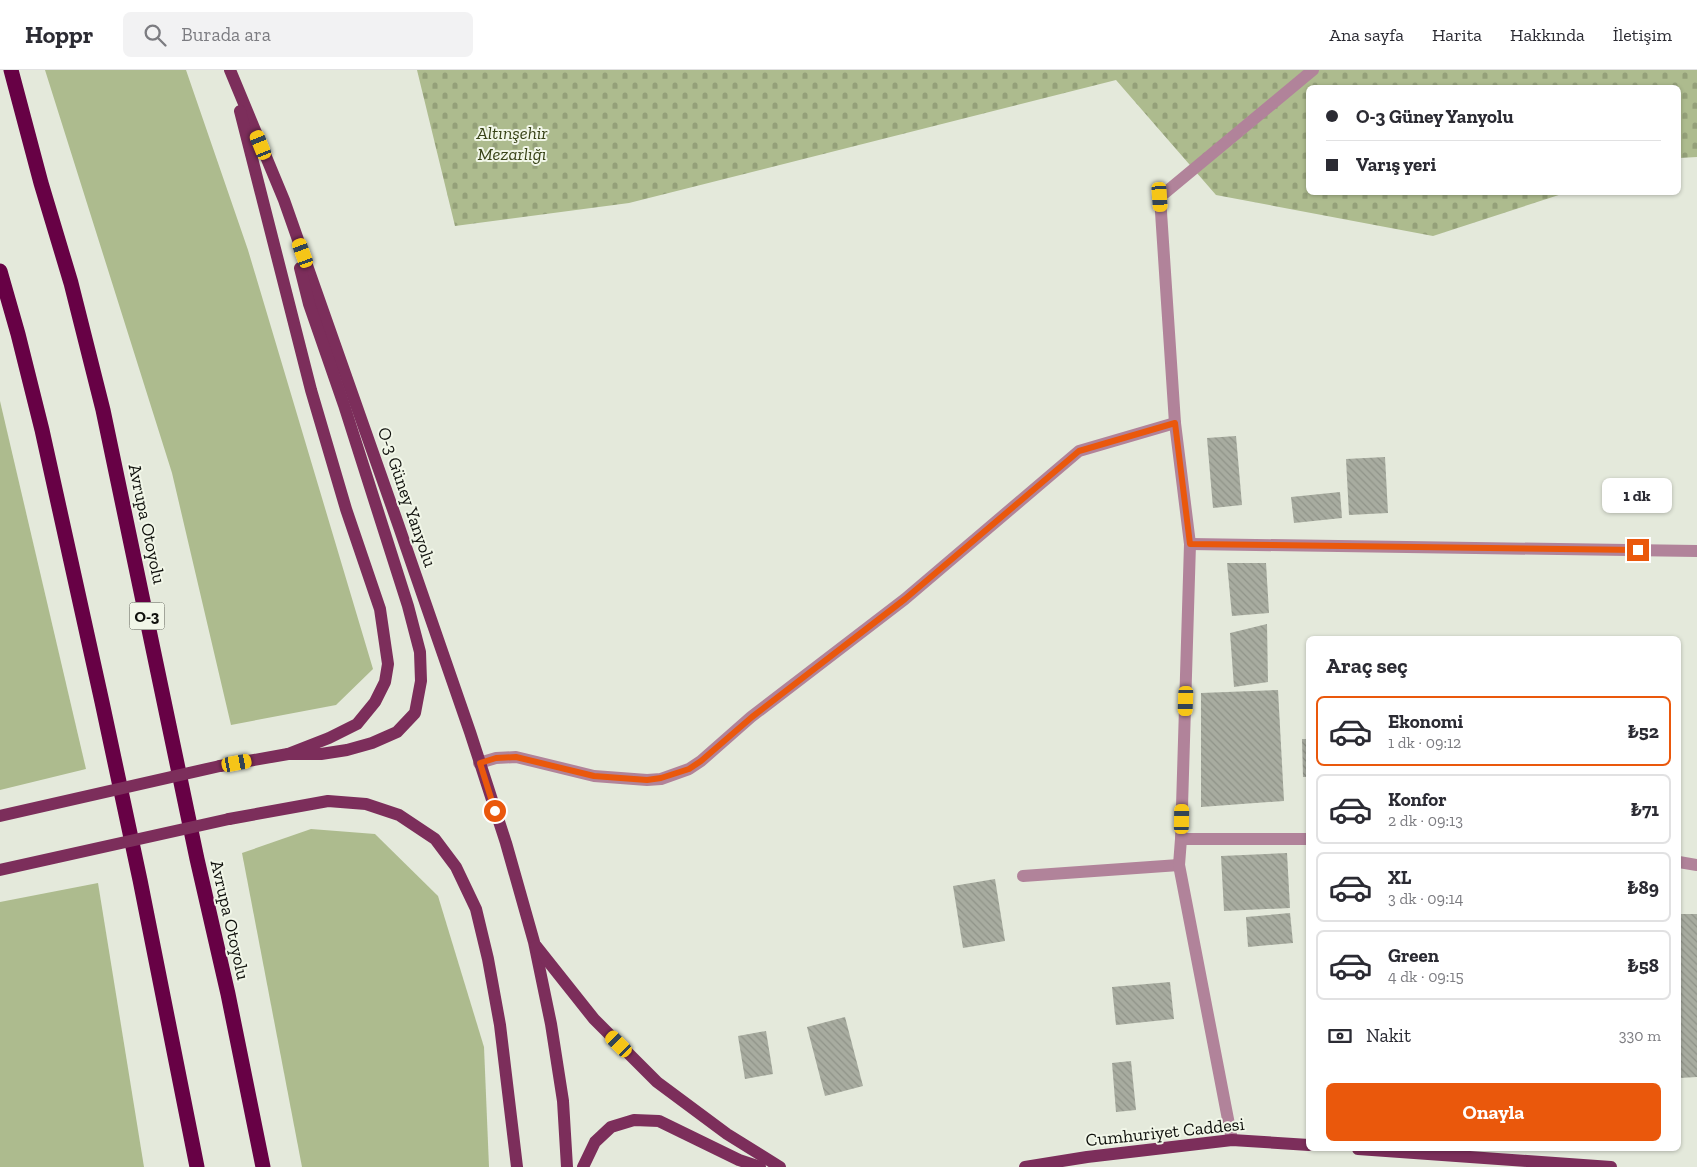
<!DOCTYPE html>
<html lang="tr">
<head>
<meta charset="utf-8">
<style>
	:root { --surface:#fff; --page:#f2f2f3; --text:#2b2b33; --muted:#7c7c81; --line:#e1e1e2; --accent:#ea580c }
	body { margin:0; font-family:"Zilla Slab",serif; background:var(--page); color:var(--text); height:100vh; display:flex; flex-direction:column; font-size:19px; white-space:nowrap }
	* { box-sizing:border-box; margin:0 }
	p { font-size:16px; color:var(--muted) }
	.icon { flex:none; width:28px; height:28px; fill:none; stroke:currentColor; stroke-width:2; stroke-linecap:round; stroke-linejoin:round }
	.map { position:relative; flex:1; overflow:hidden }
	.sheet { position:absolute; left:1306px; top:566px; width:375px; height:515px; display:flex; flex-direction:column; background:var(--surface); border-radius:8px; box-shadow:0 1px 4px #0004 }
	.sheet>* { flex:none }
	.hud { position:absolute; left:1306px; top:15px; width:375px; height:110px; border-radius:8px; box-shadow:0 1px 4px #0004; display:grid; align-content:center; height:110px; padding:0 20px; background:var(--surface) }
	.end { position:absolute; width:22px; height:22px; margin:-11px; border:6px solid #ea580c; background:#fff; box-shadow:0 0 0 2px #fff }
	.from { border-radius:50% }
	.bubble { position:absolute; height:35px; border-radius:8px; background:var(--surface); box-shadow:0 1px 4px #0004; font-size:16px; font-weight:700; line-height:35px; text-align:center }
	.car { position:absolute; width:15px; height:30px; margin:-15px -8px; border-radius:6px; box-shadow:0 0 4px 1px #0007; background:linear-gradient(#f5c518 24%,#345 0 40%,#f5c518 0 76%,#345 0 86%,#f5c518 0) }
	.hud b { display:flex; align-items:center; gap:18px; height:48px; font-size:19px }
	.hud b+b { border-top:1px solid var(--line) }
	.hud i { width:12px; height:12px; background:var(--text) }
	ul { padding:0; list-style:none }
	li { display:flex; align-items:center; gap:15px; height:70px; margin:0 10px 8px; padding:0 10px; border:2px solid var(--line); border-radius:8px }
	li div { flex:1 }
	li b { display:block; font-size:19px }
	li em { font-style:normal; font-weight:700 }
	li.selected { border-color:var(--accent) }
	li>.icon { width:45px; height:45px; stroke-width:1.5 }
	h2 { padding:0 20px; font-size:22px; line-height:60px }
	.pay { display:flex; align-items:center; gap:12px; height:55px; padding:0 20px; font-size:19px }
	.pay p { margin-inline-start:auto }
	.primary-button { display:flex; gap:10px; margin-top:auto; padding:10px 20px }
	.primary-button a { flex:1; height:58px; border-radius:8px; background:var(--accent); color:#fff; font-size:20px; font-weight:700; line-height:58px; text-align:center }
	header { display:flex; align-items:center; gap:30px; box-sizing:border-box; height:70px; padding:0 25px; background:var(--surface); border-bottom:1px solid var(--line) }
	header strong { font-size:24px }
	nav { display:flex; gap:28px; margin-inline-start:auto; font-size:18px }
	.search { width:350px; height:45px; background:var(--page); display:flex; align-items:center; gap:12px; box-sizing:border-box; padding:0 18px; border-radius:8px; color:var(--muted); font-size:19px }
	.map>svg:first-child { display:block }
	.green { fill:#adbb8e }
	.cemetery { fill:url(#cemetery-stones) }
	.building { fill:url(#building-back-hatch) }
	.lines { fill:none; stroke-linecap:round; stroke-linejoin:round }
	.minor { stroke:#b1839a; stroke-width:12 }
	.major { stroke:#7c2e5b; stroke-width:12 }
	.highway { stroke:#670145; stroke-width:15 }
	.major-bridge { stroke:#7c2e5b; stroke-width:12 }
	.route { stroke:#ea580c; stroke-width:6 }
	.labels { text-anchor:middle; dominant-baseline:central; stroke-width:4; stroke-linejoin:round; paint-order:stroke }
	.shield { fill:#f1f6e8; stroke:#52544d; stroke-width:1 }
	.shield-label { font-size:16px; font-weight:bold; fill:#0e0f0b }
	.park-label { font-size:18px; font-style:italic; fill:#374216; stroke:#f1f6e8 }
	.street-label { font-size:18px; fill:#0e0f0b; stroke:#f1f6e8 }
</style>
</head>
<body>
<header>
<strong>Hoppr</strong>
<div class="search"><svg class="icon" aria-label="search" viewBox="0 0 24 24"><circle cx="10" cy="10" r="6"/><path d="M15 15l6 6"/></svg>Burada ara</div>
<nav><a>Ana sayfa</a><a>Harita</a><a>Hakkında</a><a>İletişim</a></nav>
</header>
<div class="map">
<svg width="1697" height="1097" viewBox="0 0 1697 1097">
	<defs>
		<pattern id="cemetery-stones" width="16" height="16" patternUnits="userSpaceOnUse" patternTransform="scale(1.25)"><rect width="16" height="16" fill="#adbb8e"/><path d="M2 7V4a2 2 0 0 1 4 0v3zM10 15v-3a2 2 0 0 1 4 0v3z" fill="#94a079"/></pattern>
		<pattern id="building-back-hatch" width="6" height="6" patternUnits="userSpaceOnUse" patternTransform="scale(1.25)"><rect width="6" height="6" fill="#a8aca0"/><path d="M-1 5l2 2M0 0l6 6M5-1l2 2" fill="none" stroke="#8f9388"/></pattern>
	</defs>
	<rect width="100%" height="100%" fill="#e4e9db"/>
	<g class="green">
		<path d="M45 0H186L248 180 373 599 336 635 231 655 172 403Z"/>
		<path d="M0 331 86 699 0 720Z"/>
		<path d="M311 759 375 764 438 826 484 977 489 1097H302L242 783Z"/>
		<path d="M98 813 144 1097H0V832Z"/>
	</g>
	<path class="cemetery" d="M417 0H1697V87L1679 88V18H1309V122L1565 123 1433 166 1216 125 1116 10 629 133 455 156Z"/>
	<g class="building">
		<path d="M1236 366 1242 435 1213 438 1207 368Z"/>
		<path d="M1385 387 1388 443 1349 445 1346 389Z"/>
		<path d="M1340 422 1342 448 1294 453 1291 427Z"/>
		<path d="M1227 493H1266L1269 543 1232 546Z"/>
		<path d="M1267 554 1268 612 1234 617 1230 563Z"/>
		<path d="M1278 620 1284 731 1201 737V623Z"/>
		<path d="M1302 669H1309V707H1303Z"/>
		<path d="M1287 783 1290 838 1224 841 1221 786Z"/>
		<path d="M995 809 1005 871 963 878 953 816Z"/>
		<path d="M1290 843 1293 873 1248 877 1246 847Z"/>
		<path d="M1679 844H1697V1007L1679 1008Z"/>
		<path d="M1170 912 1174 949 1116 955 1112 917Z"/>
		<path d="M845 947 863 1016 825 1026 807 957Z"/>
		<path d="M766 961 773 1004 745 1009 738 966Z"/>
		<path d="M1131 991 1136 1040 1116 1042 1112 993Z"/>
	</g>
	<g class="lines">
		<g class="minor">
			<path d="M1190 474 1697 481"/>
			<path d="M479 693 496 688 516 687 594 706 647 710 661 709 689 699 701 691 751 647 905 529 1079 381 1175 353"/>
			<path d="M1181 769H1309"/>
			<path d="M1679 792 1697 795"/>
			<path d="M1023 806 1179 795"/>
			<path d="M1232 1070 1179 795 1181 769 1190 474 1175 353 1160 127 1313 0"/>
		</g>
		<g class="major">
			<path d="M230 0 284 130 397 451 470 662 506 773 534 872 551 954 563 1031 567 1097"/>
			<path d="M240 41 311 320 346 439 380 539 388 594 385 612 375 632 357 654 329 668 288 684"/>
			<path d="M220 696 288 684H321L347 680 372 673 397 662 415 643 421 611 420 582 408 536 344 335 309 234 300 198"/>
			<path d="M229 749 328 731 366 734 399 745 435 769 456 797 476 839 488 889 500 955 517 1097"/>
			<path d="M536 876 594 949 657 1012 727 1064 780 1097"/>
			<path d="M1358 1079 1611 1097"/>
			<path d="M583 1097 595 1072 611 1057 634 1050 659 1051 739 1090 760 1097"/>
			<path d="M1025 1097 1087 1087 1232 1070 1309 1075"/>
		</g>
		<g class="highway">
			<path d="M11 0 41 113 71 213 103 340 197 789 228 924 263 1097"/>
			<path d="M0 201 18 264 42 360 102 632 140 810 197 1097"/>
		</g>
		<g class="major-bridge">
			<path d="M0 746 220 696"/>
			<path d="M0 800 229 749"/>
		</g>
	</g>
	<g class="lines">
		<path class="route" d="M495 741 480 693 496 688 516 687 594 706 647 710 661 708 689 699 701 691 752 647 905 529 1079 381 1175 353 1190 474 1638 480"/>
	</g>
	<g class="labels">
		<rect class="shield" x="129.5" y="532.5" width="35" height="27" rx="4"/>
		<g class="shield-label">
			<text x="147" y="546">O-3</text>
		</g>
		<g class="park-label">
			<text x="512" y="63">Altınşehir<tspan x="512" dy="21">Mezarlığı</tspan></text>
		</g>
		<g class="street-label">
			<text transform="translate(407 427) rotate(71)">O-3 Güney Yanyolu</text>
			<text transform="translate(147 454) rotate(78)">Avrupa Otoyolu</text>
			<text transform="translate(230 850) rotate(77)">Avrupa Otoyolu</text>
			<text transform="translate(1165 1062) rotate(-6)">Cumhuriyet Caddesi</text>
		</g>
	</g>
</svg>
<i class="end from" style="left:495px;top:741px"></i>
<i class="end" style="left:1638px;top:480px"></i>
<div class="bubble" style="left:1602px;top:408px;width:70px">1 dk</div>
<i class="car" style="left:261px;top:75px;rotate:338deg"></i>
<i class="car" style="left:1160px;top:127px;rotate:176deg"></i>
<i class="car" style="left:303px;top:183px;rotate:340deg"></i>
<i class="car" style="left:1186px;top:631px;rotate:182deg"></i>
<i class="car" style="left:237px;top:693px;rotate:80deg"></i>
<i class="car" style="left:1182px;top:749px;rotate:1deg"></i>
<i class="car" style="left:619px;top:974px;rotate:315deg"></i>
<div class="hud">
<b><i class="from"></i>O-3 Güney Yanyolu</b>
<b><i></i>Varış yeri</b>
</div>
<section class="sheet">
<h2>Araç seç</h2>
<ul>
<li class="selected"><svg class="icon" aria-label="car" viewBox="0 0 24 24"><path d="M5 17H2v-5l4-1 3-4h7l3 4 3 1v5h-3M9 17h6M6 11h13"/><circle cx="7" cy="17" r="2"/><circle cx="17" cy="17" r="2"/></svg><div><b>Ekonomi</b><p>1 dk · 09:12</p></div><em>₺52</em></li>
<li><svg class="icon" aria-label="car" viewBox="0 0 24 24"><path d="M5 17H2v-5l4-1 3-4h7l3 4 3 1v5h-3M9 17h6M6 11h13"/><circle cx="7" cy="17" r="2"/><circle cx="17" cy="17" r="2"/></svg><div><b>Konfor</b><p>2 dk · 09:13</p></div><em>₺71</em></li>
<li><svg class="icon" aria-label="car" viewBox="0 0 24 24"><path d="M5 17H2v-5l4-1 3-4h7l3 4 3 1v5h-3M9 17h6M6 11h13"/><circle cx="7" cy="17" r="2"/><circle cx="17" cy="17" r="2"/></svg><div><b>XL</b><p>3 dk · 09:14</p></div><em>₺89</em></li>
<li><svg class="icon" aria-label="car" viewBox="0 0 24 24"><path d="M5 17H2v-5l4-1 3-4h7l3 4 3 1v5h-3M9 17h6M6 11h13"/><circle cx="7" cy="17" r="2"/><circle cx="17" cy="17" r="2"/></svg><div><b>Green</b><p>4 dk · 09:15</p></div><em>₺58</em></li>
</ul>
<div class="pay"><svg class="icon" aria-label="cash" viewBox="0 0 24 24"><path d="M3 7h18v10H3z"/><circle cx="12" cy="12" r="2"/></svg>Nakit<p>330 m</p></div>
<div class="primary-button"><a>Onayla</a></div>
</section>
</div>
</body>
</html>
